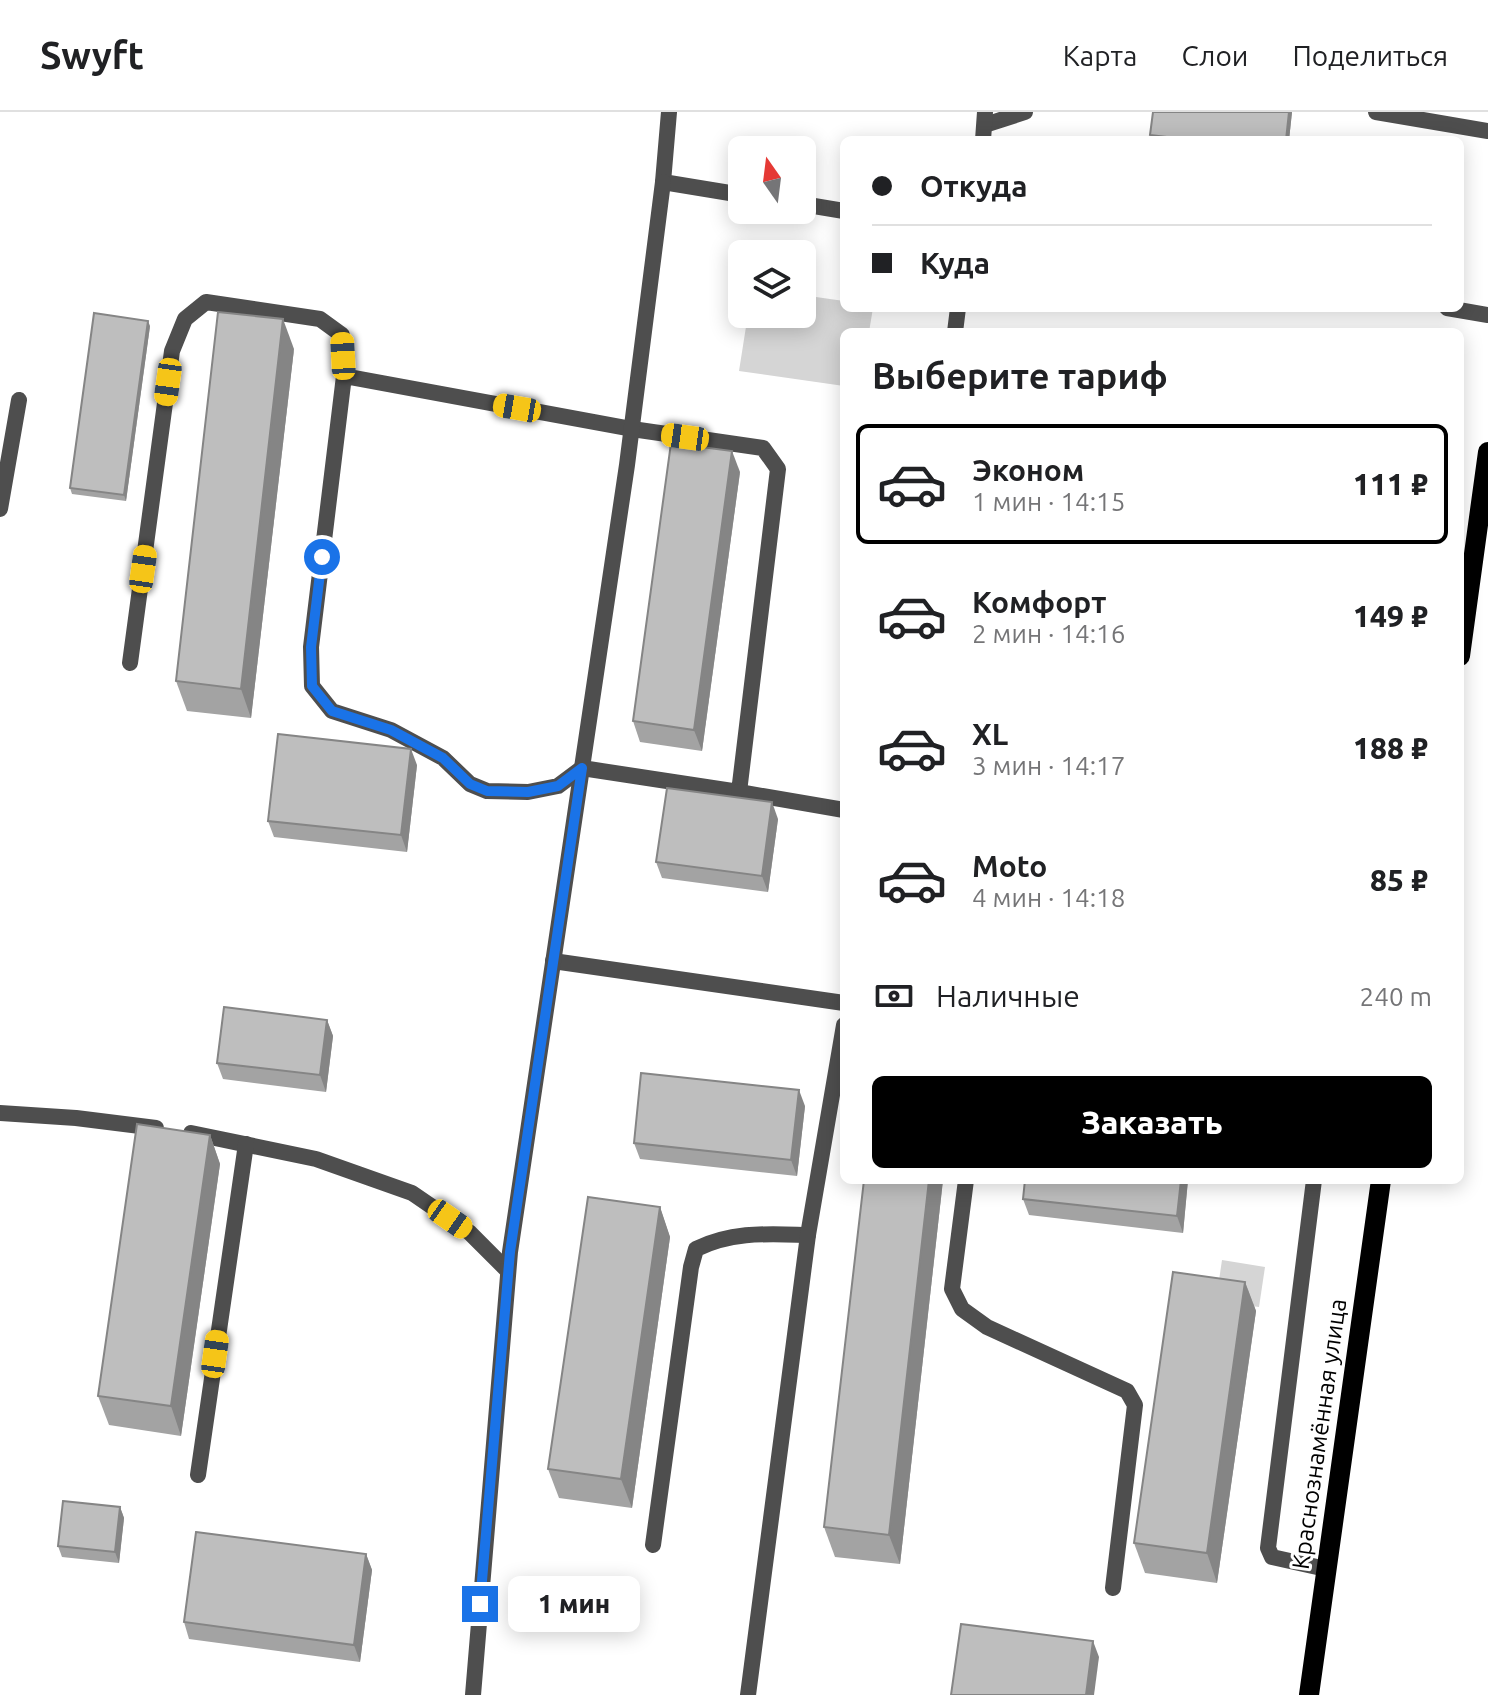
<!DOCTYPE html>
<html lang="ru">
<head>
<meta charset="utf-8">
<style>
	:root { --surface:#fff; --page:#f6f6f6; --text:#202124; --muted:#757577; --line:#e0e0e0; --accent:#000 }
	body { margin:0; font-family:Ubuntu,sans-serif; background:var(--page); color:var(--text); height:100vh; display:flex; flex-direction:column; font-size:30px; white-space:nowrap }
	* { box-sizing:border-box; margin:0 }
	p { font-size:26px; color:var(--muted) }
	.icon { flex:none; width:44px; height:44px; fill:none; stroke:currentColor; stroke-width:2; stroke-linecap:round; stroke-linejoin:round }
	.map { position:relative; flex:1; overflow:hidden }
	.details { position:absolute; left:840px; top:216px; width:624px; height:856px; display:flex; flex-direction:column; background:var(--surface); border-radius:12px; box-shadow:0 4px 20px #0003 }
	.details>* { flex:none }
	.hud { position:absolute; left:840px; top:24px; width:624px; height:176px; border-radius:12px; box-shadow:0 4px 20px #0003; display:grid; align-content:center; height:176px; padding:0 32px; background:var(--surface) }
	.needle { width:52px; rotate:346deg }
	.tools { position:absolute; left:728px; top:24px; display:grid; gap:16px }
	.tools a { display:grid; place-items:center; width:88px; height:88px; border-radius:12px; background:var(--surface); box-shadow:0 4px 20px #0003; font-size:40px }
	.end { position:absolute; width:36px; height:36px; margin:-18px; border:10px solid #1a73e8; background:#fff; box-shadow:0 0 0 4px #fff }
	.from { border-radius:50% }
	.bubble { position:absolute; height:56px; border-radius:12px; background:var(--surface); box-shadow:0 4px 20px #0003; font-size:26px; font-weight:800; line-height:56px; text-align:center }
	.car { position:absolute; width:24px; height:48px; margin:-24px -12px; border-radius:10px; box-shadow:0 0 6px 2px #0007; background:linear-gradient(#f5c518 24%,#345 0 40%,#f5c518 0 76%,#345 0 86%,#f5c518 0) }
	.hud b { display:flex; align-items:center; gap:28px; height:76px; font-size:30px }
	.hud b+b { border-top:2px solid var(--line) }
	.hud i { width:20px; height:20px; background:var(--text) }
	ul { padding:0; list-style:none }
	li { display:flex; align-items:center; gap:24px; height:120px; margin:0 16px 12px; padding:0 16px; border:4px solid transparent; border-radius:12px }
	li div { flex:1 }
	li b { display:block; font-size:30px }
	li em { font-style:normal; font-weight:800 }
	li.active { border-color:var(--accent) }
	li>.icon { width:72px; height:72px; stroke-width:1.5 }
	h2 { padding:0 32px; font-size:36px; line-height:96px }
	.pay { display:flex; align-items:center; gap:20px; height:88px; padding:0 32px; font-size:30px }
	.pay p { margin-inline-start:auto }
	.action { display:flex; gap:16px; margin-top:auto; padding:16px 32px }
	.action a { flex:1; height:92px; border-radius:12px; background:var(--accent); color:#fff; font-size:32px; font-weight:800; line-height:92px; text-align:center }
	header { display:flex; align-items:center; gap:48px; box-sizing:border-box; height:112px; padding:0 40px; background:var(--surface); border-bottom:2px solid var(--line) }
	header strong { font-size:38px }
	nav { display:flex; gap:44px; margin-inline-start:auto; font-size:28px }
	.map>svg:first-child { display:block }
	.green { fill:#d5d5d5 }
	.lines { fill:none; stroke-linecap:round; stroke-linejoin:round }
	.service { stroke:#4e4e4e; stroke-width:16 }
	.minor { stroke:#4e4e4e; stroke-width:16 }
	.primary { stroke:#000; stroke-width:20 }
	.wall { fill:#a3a3a3 }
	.shaded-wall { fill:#858585 }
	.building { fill:#bebebe; stroke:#858585; stroke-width:2 }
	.route { stroke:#1a73e8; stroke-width:10 }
	.labels { text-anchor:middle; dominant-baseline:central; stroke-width:6; stroke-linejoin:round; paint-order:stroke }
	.street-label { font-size:24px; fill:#000; stroke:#fff }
</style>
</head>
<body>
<header>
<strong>Swyft</strong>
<nav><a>Карта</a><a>Слои</a><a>Поделиться</a></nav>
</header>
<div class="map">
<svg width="1488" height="1583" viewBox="0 0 1488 1583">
	<rect width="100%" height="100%" fill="#fff"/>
	<g class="green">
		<path d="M802 183 844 189V196H873L869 220H844V274L739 259 748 202H802Z"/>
		<path d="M1222 1148 1265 1155 1259 1195 1216 1189Z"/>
	</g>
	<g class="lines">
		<g class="service">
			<path d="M1376 0 1488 19"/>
			<path d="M985 13 1025 0"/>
			<path d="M0 397 19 288"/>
			<path d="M130 551 172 239 185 207 206 190 320 207 342 223 344 264 632 317 763 336 778 357 739 680 582 656 558 674 528 680 487 679 470 672 443 646 391 618 332 599 312 574 311 535 344 264"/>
			<path d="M739 680 844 698"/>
			<path d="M0 1001 76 1006 156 1016"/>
			<path d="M191 1021 316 1047 412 1081 469 1120 508 1159"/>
			<path d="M966 1068 952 1177 962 1197 987 1215 1127 1279 1135 1293 1113 1476"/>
			<path d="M1314 1068 1268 1436 1272 1445 1326 1457"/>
			<path d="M198 1363 246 1032"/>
			<path d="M653 1433 691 1155 696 1137C733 1119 768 1122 808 1123"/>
		</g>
		<g class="minor">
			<path d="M669 0 663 70 742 83"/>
			<path d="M983 28 985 0"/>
			<path d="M802 92 844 99"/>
			<path d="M1447 196 1488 203"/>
			<path d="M955 220 958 196"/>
			<path d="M553 849 844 891"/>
			<path d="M473 1583 510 1140 627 353 663 70"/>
			<path d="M748 1583 808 1123 844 913"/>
		</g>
		<g class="primary">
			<path d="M1460 544 1488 340"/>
			<path d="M1309 1583 1381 1068"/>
		</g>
	</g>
	<g class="wall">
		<path d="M1153 0H1292L1289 28H1152L1150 23Z"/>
		<path d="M150 214 126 389 72 382 70 376Z"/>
		<path d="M294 237 251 606 187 599 176 569Z"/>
		<path d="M740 360 702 639 640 630 633 609Z"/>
		<path d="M417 653 407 740 274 725 268 709Z"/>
		<path d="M778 707 768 780 662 766 656 750Z"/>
		<path d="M327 908 333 924 326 980 223 967 217 951Z"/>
		<path d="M805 994 797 1064 640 1047 634 1031Z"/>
		<path d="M210 1023 220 1052 181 1324 109 1313 98 1284Z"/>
		<path d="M943 1068 900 1452 835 1445 824 1415Z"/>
		<path d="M1025 1068H1188L1183 1121 1029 1103 1023 1087Z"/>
		<path d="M660 1095 670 1125 632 1396 559 1386 548 1357Z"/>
		<path d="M1245 1170 1256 1199 1217 1471 1145 1461 1134 1431Z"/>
		<path d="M120 1395 124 1406 119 1451 62 1445 58 1434Z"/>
		<path d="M366 1442 372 1458 360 1550 189 1527 184 1510Z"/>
	</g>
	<g class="shaded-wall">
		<path d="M1289 0H1292L1289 28H1286Z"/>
		<path d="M283 207 294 237 251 606 241 577Z"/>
		<path d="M148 209 150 214 126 389 124 383Z"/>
		<path d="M732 339 740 360 702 639 694 618Z"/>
		<path d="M411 637 417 653 407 740 401 723Z"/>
		<path d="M772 690 778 707 768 780 762 764Z"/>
		<path d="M327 908 333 924 326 980 320 963Z"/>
		<path d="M799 978 805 994 797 1064 791 1048Z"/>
		<path d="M210 1023 220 1052 181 1324 171 1294Z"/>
		<path d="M929 1068H943L900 1452 889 1423Z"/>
		<path d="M1181 1068H1188L1183 1121 1177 1104Z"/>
		<path d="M660 1095 670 1125 632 1396 621 1367Z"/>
		<path d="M1245 1170 1256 1199 1217 1471 1207 1441Z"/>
		<path d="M120 1395 124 1406 119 1451 115 1440Z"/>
		<path d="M366 1442 372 1458 360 1550 354 1533Z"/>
		<path d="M1093 1529 1099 1545 1094 1583H1086Z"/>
	</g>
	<g class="building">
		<path d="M1153 0H1289L1286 28H1192L1150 23Z"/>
		<path d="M218 200 283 207 241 577 176 569Z"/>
		<path d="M94 201 148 209 124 383 70 376Z"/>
		<path d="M671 331 732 339 694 618 633 609Z"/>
		<path d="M278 622 411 637 401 723 268 709Z"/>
		<path d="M667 676 772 690 762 764 656 750Z"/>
		<path d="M224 895 327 908 320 963 217 951Z"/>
		<path d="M641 961 799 978 791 1048 634 1031Z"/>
		<path d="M137 1012 210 1023 171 1294 98 1284Z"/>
		<path d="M864 1068H929L889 1423 824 1415Z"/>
		<path d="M1025 1068H1181L1177 1104 1023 1087Z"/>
		<path d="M588 1085 660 1095 621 1367 548 1357Z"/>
		<path d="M1173 1160 1245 1170 1207 1441 1134 1431Z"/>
		<path d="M63 1389 120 1395 115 1440 58 1434Z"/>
		<path d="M196 1420 366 1442 354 1533 184 1510Z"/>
		<path d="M961 1512 1093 1529 1086 1583H951Z"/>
	</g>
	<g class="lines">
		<path class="route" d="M322 445 311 535 312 574 332 599 391 618 443 646 470 672 487 679 528 680 558 674 582 656 510 1140 480 1492"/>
	</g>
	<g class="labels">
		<g class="street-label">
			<text transform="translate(1319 1322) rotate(-82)">Краснознамённая улица</text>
		</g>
	</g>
</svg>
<div class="tools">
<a><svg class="needle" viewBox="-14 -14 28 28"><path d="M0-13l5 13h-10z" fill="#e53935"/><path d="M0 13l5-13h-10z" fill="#757577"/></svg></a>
<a><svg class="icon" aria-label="layers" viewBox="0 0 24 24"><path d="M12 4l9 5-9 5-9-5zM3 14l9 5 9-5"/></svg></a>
</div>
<i class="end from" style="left:322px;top:445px"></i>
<i class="end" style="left:480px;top:1492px"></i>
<div class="bubble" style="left:508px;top:1464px;width:132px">1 мин</div>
<i class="car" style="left:343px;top:244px;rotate:357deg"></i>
<i class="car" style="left:168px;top:270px;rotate:188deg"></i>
<i class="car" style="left:517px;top:296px;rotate:280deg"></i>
<i class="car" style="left:685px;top:325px;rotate:278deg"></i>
<i class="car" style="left:143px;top:457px;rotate:8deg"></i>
<i class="car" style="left:450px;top:1107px;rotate:125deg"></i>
<i class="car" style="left:215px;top:1242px;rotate:8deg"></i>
<div class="hud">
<b><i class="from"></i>Откуда</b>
<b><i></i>Куда</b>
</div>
<section class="details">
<h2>Выберите тариф</h2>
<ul>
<li class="active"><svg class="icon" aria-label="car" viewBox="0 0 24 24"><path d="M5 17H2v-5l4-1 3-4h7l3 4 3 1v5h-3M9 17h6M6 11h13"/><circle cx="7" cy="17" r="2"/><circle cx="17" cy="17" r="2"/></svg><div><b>Эконом</b><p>1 мин · 14:15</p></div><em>111 ₽</em></li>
<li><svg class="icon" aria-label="car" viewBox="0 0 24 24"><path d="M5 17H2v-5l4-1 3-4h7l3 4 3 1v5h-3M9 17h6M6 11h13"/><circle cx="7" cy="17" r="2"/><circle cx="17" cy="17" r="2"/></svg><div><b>Комфорт</b><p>2 мин · 14:16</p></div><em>149 ₽</em></li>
<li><svg class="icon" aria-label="car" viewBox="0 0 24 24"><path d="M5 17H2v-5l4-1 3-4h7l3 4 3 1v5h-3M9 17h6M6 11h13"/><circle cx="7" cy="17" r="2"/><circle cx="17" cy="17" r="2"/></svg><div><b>XL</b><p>3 мин · 14:17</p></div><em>188 ₽</em></li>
<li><svg class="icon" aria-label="car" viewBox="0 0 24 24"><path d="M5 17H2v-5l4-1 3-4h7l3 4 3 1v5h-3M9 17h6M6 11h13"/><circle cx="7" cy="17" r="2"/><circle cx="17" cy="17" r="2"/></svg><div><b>Moto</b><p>4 мин · 14:18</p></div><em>85 ₽</em></li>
</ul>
<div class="pay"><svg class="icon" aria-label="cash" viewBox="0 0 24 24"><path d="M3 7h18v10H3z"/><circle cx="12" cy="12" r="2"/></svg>Наличные<p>240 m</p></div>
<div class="action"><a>Заказать</a></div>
</section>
</div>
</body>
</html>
